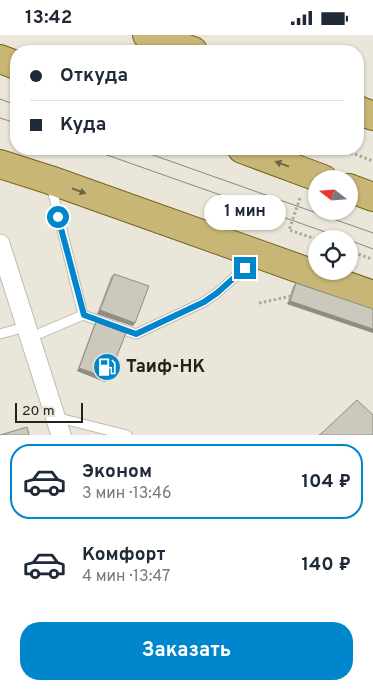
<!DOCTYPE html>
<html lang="ru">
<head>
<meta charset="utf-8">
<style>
	:root { --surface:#fff; --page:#f2f2f3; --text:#1f2937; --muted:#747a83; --line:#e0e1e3; --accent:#0086cc }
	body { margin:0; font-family:Overpass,sans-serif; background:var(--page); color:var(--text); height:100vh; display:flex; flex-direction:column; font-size:19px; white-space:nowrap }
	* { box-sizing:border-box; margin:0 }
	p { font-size:16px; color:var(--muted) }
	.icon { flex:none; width:28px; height:28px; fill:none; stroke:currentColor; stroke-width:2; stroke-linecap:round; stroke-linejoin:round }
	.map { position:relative; height:400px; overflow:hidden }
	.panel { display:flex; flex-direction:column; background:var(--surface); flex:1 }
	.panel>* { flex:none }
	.hud { position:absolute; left:10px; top:10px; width:354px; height:110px; border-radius:20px; box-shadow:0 1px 4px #0004; display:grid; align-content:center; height:110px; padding:0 20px; background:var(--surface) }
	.needle { width:32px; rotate:287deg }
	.controls { position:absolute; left:308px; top:135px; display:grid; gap:10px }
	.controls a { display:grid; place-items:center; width:50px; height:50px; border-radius:50%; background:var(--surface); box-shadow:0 1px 4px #0004; font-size:25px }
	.scale { position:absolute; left:15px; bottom:12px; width:68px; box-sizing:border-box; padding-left:5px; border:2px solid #23221d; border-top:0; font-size:14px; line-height:18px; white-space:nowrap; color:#23221d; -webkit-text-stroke:4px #eae6d9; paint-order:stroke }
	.end { position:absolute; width:22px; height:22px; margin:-11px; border:6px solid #0086cc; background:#fff; box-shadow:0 0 0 2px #fff }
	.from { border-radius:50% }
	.bubble { position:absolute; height:35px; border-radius:18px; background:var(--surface); box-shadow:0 1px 4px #0004; font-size:16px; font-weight:700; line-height:35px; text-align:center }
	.hud b { display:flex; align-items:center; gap:18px; height:48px; font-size:19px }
	.hud b+b { border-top:1px solid var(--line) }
	.hud i { width:12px; height:12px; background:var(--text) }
	ul { padding:9px 0 0; list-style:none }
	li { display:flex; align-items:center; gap:15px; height:75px; margin:0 10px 8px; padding:0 10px; border:2px solid transparent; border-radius:20px }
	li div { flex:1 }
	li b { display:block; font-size:19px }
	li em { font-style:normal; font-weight:700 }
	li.current { border-color:var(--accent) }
	li>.icon { width:45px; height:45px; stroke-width:1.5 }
	.cta { display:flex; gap:10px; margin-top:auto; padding:10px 20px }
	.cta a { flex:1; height:58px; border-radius:20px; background:var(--accent); color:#fff; font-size:20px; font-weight:700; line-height:58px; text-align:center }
	.status { display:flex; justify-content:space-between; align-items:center; height:35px; padding:0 25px; background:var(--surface); direction:ltr }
	.status svg { height:14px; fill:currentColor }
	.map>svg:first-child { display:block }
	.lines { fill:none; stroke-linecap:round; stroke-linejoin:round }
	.service-casing { stroke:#bfbcaf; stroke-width:11 }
	.minor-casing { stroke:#bfbcaf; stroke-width:21 }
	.primary-casing { stroke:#76631a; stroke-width:30 }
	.path { stroke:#aba89e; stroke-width:3; stroke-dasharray:2.5 2.5; stroke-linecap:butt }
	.service { stroke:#fff; stroke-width:9 }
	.minor { stroke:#fff; stroke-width:19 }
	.primary { stroke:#c7b675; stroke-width:28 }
	.tram { stroke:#8a877e; stroke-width:1 }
	.wall { fill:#afaca2 }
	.shaded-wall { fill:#8f8c84 }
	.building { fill:#ccc8bc; stroke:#8f8c84 }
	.oneway { fill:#6d6545 }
	.route { stroke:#0086cc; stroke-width:6 }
	.labels { text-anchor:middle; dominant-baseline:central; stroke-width:5; stroke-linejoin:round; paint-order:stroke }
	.poi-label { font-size:18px; font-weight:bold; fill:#23221d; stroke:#eae6d9; text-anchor:start }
</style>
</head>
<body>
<div class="status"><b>13:42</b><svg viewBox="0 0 49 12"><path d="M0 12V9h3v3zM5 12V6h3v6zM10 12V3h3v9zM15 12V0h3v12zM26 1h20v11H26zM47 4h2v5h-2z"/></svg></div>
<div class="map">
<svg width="373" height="400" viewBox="0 0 373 400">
	<rect width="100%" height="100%" fill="#eae6d9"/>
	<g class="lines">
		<g class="service-casing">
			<g id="service">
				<path d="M51 150 83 280 136 299 204 267 217 258 257 222"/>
				<path d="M0 299 26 292"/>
				<path d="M29 303 83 280"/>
				<path d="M55 382 127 400"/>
			</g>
		</g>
		<g class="minor-casing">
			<path id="minor" d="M0 209 61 400"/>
		</g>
		<g class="primary-casing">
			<g id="primary">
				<path d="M147 0 193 16"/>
				<path d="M0 24 16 30"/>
				<path d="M358 75 373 81"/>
				<path d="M242 114 323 144"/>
				<path d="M0 129 50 145 373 260"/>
				<path d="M349 153 373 162"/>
			</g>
		</g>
		<g class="path">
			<path d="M341 114 373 126"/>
			<path d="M300 163 289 195 316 204"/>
			<path d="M349 216 372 224"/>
			<path d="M259 268 292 261"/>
		</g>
		<use href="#service" class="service"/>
		<use href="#minor" class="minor"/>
		<use href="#primary" class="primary"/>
		<g class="tram">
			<path d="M0 64 16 70"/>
			<path d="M0 83 16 88"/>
			<path d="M90 114 345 204"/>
			<path d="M136 114 373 198"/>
			<path d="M349 205 373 214"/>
		</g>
	</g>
	<g class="wall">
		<path d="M114 239 133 291 97 279 111 242Z"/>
		<path d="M296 248 373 274V298L287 269 293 251Z"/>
		<path d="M96 287 108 343 105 347 77 336 94 290Z"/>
	</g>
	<g class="shaded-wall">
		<path d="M290 266 373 294V298L287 269Z"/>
		<path d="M100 275 135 288 133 291 97 279Z"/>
		<path d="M79 333 108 343 105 347 77 336Z"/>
	</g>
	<g class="building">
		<path d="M114 239 149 251 135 288 100 275Z"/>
		<path d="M296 248 373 274V294L290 266Z"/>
		<path d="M96 287 126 298 108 343 79 333Z"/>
		<path d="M357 365 373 380V400H319L323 397Z"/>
		<path d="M27 392 29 400H0Z"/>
	</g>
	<defs><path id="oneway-solid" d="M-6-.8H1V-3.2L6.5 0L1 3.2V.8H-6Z" transform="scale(1.25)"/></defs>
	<g class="oneway">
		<use href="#oneway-solid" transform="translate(282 129) rotate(-160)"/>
		<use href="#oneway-solid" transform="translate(79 156) rotate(20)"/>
	</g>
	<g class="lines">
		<path class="route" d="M58 182 84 280 136 299 204 267 217 258 245 233"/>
	</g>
	<defs>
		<g id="fuel-disc" transform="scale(1.4375)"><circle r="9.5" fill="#0086cc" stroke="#eae6d9"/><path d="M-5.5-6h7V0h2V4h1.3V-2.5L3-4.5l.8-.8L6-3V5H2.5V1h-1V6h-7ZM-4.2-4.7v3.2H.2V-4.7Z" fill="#fff"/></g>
	</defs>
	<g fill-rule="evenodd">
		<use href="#fuel-disc" x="107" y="332"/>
	</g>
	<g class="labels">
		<g class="poi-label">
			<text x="126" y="332">Таиф-НК</text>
		</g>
	</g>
</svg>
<div class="controls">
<a><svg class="needle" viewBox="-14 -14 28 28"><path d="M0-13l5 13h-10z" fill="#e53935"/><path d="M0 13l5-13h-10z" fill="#747a83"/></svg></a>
<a><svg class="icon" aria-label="locate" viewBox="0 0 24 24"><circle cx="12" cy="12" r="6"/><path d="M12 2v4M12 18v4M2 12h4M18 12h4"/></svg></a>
</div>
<div class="scale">20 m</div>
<i class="end from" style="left:58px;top:182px"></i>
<i class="end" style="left:245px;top:233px"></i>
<div class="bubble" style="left:204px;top:160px;width:82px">1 мин</div>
<div class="hud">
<b><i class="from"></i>Откуда</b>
<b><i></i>Куда</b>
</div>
</div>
<section class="panel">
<ul>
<li class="current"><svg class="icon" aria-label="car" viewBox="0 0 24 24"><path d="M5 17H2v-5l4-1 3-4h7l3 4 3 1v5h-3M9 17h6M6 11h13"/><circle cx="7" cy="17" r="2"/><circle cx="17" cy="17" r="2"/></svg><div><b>Эконом</b><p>3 мин · 13:46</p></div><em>104 ₽</em></li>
<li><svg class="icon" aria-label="car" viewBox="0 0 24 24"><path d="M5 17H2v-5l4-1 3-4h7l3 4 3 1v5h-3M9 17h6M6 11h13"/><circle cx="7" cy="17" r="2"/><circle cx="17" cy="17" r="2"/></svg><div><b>Комфорт</b><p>4 мин · 13:47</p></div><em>140 ₽</em></li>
</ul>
<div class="cta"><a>Заказать</a></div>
</section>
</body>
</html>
